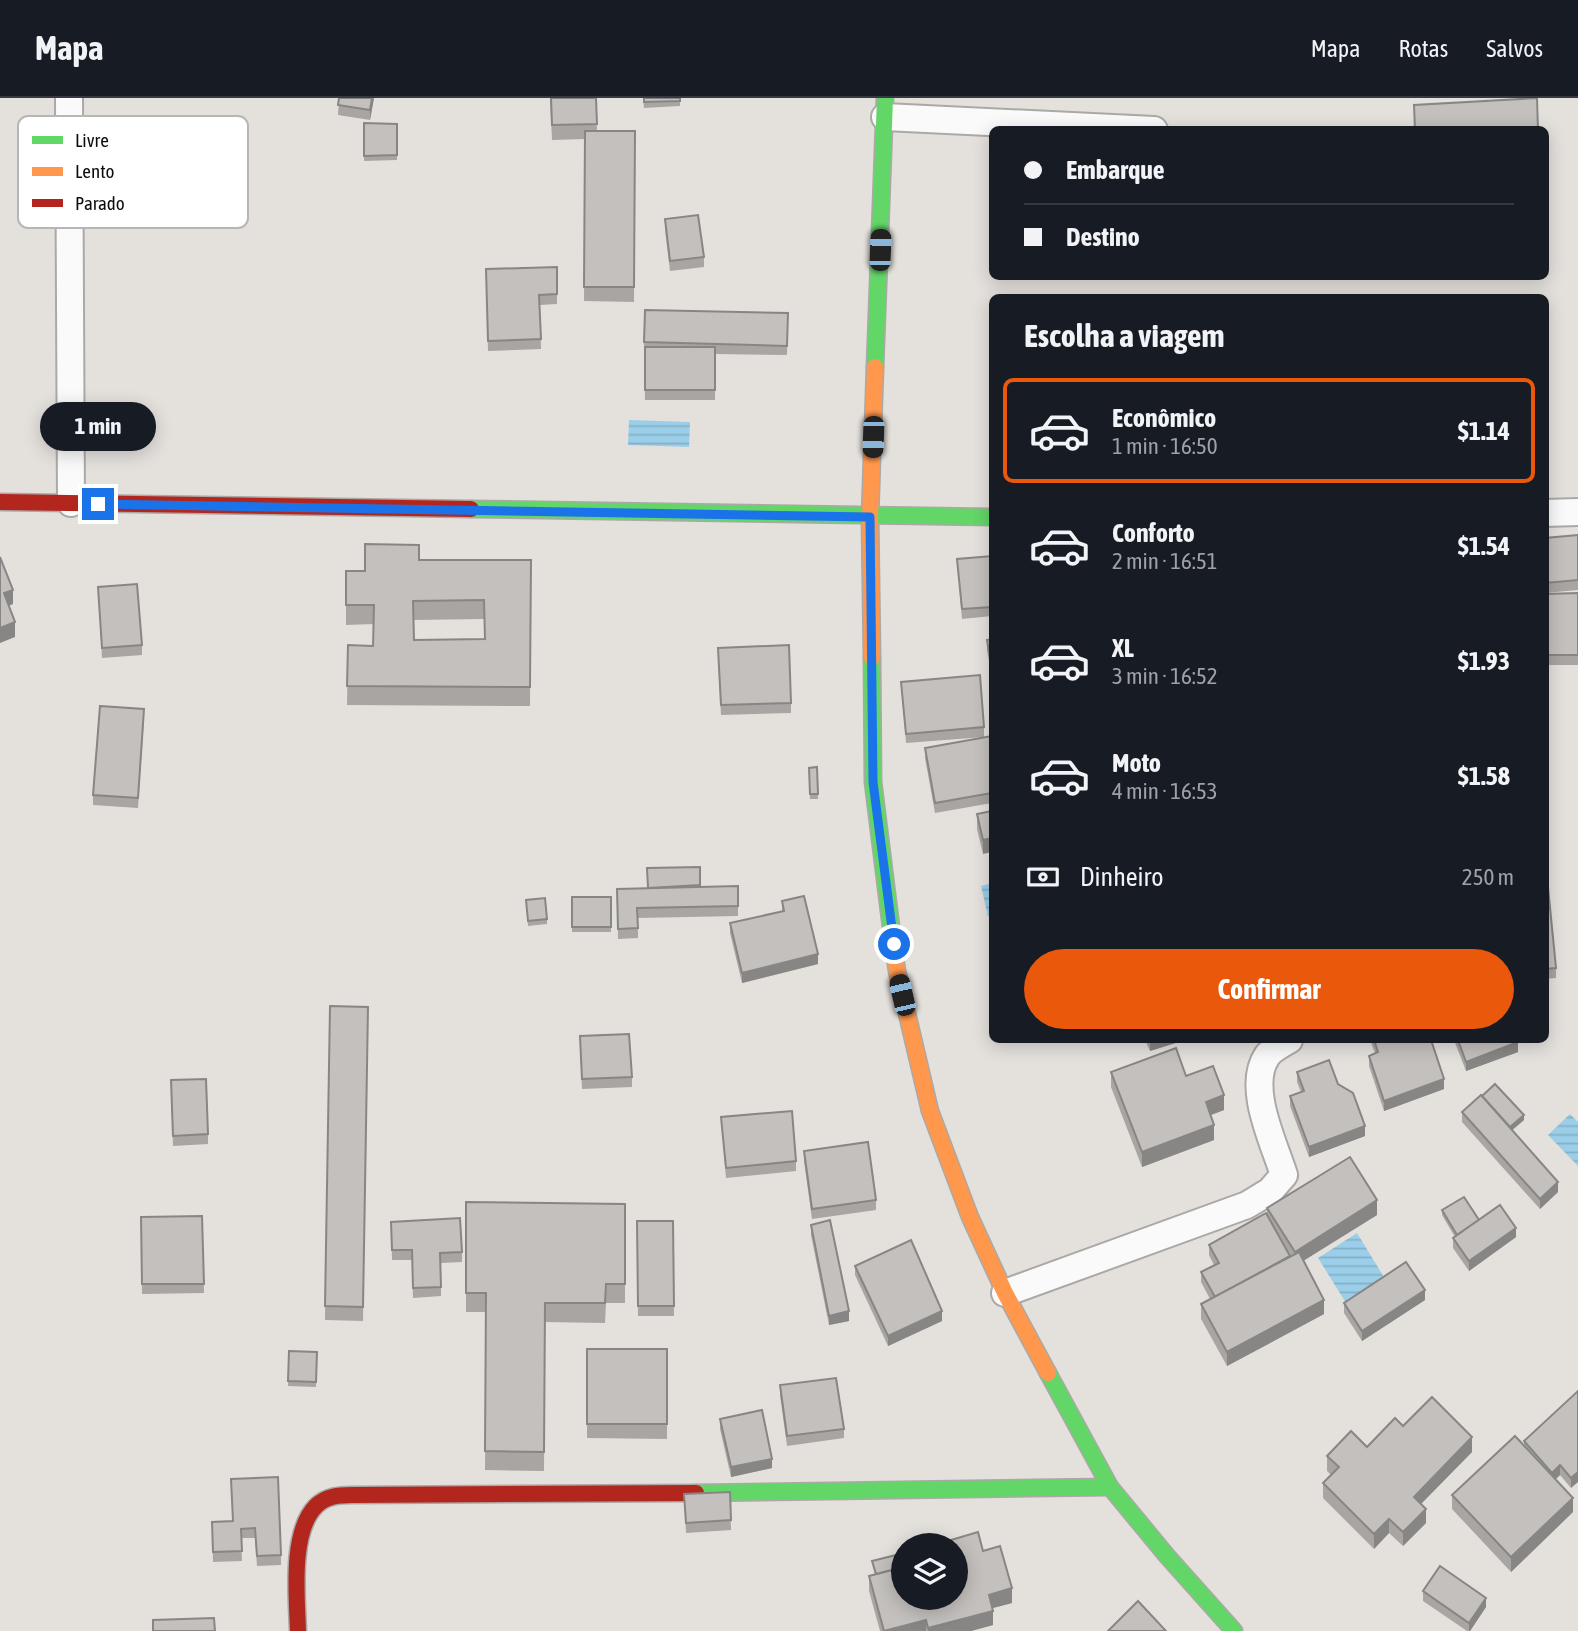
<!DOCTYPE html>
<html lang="pt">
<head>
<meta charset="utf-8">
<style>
	:root { --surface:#171b24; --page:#20242c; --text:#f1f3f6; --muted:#9ea1a6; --line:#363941; --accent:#ea580c }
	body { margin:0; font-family:"Asap Condensed",sans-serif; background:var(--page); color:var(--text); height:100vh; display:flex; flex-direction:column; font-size:26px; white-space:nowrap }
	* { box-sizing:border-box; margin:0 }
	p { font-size:23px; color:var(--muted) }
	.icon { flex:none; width:38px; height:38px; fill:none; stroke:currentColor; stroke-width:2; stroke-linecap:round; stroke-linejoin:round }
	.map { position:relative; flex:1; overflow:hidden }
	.details { position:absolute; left:989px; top:196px; width:560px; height:749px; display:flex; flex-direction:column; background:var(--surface); border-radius:10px; box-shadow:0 4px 18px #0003 }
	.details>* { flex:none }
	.top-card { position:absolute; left:989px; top:28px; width:560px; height:154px; border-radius:10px; box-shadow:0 4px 18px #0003; display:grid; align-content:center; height:154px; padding:0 35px; background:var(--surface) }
	.controls { position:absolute; left:891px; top:1435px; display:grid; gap:14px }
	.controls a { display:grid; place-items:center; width:77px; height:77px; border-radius:50%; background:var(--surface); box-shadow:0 4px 18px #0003; font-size:35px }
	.end { position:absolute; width:32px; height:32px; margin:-16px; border:9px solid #1a73e8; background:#fff; box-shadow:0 0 0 4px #fff }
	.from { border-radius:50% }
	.bubble { position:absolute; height:49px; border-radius:24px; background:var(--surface); box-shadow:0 4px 18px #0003; font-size:23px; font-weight:700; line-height:49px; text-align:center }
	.car { position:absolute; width:21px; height:42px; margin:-21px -10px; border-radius:9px; box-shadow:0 0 5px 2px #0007; background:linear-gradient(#222 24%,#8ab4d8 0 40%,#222 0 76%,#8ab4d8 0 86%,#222 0) }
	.top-card b { display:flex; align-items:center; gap:24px; height:66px; font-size:26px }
	.top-card b+b { border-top:2px solid var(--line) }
	.top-card i { width:18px; height:18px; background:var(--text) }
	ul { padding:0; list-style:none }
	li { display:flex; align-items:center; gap:21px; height:105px; margin:0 14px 10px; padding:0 21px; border:4px solid transparent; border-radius:10px }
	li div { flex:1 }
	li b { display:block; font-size:26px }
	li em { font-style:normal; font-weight:700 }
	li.selected { border-color:var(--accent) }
	li>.icon { width:63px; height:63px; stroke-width:1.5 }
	h2 { padding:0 35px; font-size:32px; line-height:84px }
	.pay { display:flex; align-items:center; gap:18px; height:77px; padding:0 35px; font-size:26px }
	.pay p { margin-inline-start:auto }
	.primary-button { display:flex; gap:14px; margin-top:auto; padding:14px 35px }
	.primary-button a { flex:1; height:80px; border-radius:42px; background:var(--accent); color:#fff; font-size:28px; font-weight:700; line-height:80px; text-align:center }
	header { display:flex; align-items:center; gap:42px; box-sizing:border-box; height:98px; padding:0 35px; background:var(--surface); border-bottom:2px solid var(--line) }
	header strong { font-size:33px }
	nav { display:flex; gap:38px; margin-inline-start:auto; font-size:24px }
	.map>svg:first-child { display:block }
	.water { fill:url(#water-rules) }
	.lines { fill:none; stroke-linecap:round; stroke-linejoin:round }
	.street-casing { stroke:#aba9a7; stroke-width:30 }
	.fast-casing { stroke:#aba9a7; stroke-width:19 }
	.slow-casing { stroke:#aba9a7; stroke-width:19 }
	.jam-casing { stroke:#aba9a7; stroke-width:19 }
	.street { stroke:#fbfafa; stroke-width:26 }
	.fast { stroke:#63d668; stroke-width:16 }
	.slow { stroke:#ff974d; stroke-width:16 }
	.jam { stroke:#b3261e; stroke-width:16 }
	.wall { fill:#a8a5a3; fill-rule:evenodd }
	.shaded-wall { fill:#888684 }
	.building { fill:#c3c0bd; stroke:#888684; stroke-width:2; fill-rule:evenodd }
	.route { stroke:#1a73e8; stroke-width:9 }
	.key { fill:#fff; stroke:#b7b6b6; stroke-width:2 }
	.key-label { font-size:19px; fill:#0e0d0a }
</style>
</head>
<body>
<header>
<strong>Mapa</strong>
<nav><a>Mapa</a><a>Rotas</a><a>Salvos</a></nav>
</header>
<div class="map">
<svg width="1578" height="1533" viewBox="0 0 1578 1533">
	<defs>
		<pattern id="water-rules" width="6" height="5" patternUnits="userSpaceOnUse" patternTransform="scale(1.75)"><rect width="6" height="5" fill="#9bcee8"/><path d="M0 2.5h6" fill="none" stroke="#84b0c6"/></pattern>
	</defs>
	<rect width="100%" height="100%" fill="#e4e1dd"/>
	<g class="water">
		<path d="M629 322 690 324 689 349 628 347Z"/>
		<path d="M992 785V817L988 818 981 788Z"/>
		<path d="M1570 1016 1578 1024V1068L1548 1037Z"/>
		<path d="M1357 1135 1387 1184 1348 1208 1318 1160Z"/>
	</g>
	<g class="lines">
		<g class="street-casing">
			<g id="street">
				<path d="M69 0 71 405"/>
				<path d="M885 19 1154 32"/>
				<path d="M1545 415 1578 414"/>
				<path d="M1005 1195 1247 1107 1270 1093 1284 1077C1274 1045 1246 989 1267 958 1271 952 1282 946 1289 942"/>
			</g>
		</g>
		<g class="fast-casing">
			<g id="fast">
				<path d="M875 269 885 0"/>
				<path d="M471 411 992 419"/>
				<path d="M872 560 873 684 893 845"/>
				<path d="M1048 1275 1110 1389 1167 1458 1234 1533"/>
				<path d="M696 1395 1110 1389"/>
			</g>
		</g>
		<g class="slow-casing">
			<g id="slow">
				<path d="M872 560 870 419 875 269"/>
				<path d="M893 845 897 873 930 1013 970 1119 1005 1195 1048 1275"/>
			</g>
		</g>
		<g class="jam-casing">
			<g id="jam">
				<path d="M0 404 471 411"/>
				<path d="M298 1533C297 1499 290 1434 316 1408 326 1398 339 1397 352 1397L696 1395"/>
			</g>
		</g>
		<use href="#street" class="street"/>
		<use href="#fast" class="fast"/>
		<use href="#slow" class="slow"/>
		<use href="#jam" class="jam"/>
	</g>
	<g class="wall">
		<path d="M339 0H374L370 22 338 17Z"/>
		<path d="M550 0H596L597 33H635L634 204 584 203 585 41 552 42Z"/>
		<path d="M643 0H680V8L644 10Z"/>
		<path d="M364 25 397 26V62L364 63Z"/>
		<path d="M144 77 205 103V113L145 116Z"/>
		<path d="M665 121 704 159V169L670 173 665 131Z"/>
		<path d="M557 169V206L540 207 541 251 488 253 486 171Z"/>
		<path d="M788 215 787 257 715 256V302H645L644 244Z"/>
		<path d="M1578 437V492L1545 495V440Z"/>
		<path d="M992 458V518L962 521 957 461Z"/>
		<path d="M419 462H531L530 608 347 607 348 547 373 548 374 526 346 527V473H365ZM484 521 485 541 414 542 413 522Z"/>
		<path d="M98 489 142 547V557L102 560Z"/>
		<path d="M1578 495V567H1545V496Z"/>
		<path d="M992 541V580L987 552V542Z"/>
		<path d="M718 560 791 605V615L721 617Z"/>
		<path d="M901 584 984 629V639L906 645Z"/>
		<path d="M144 621 138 710 93 707V697Z"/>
		<path d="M992 638V705L935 715 925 660V650Z"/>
		<path d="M817 669 818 701H810L809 670Z"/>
		<path d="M992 713 983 756 977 731V716Z"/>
		<path d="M1545 759 1556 870V880L1545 881Z"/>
		<path d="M700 769V789L738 788V818L638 820V840L618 841 617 791 648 790Z"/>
		<rect x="572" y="799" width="39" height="35"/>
		<path d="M526 802 547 821V826L528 828Z"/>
		<path d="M782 803 818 866 742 885 730 835V825L782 813Z"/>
		<path d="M330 908 368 909 363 1223 325 1222Z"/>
		<path d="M1145 942H1185L1150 953Z"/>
		<path d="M1370 942H1431L1444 991 1384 1013 1369 968V958L1375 955Z"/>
		<path d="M1454 942H1517L1518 954 1466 973Z"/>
		<path d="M580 948 632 979V989L582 991Z"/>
		<path d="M1111 974 1186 978 1224 1012 1210 1017 1214 1042 1142 1069 1111 989Z"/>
		<path d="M1297 974 1338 986 1365 1038 1309 1059 1290 1008V998L1301 994 1297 984Z"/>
		<path d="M171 992 208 1036V1046L173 1048Z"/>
		<path d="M1462 1014 1524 1022 1512 1032 1558 1094 1540 1111 1462 1024Z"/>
		<path d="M721 1019 796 1063V1073L726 1080Z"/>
		<path d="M804 1053 876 1102V1112L812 1121 804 1063Z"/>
		<path d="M466 1104 625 1106V1205H606L605 1225 545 1224 544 1373 485 1372 486 1214H466Z"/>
		<path d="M1267 1110 1377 1117 1303 1163 1324 1216 1227 1268 1201 1221V1206L1210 1201 1201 1184V1174L1214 1167 1209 1157V1147L1267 1118Z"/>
		<path d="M1442 1112 1479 1122 1516 1139 1469 1173 1453 1150V1140L1455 1139 1442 1117Z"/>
		<path d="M202 1118 204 1195 142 1196 141 1119Z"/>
		<path d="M637 1123H673L674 1218H638Z"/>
		<path d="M391 1124 462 1154V1164L441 1165V1198L413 1200 412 1162H392Z"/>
		<path d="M811 1127 849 1223 829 1227 811 1137Z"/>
		<path d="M855 1168 942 1223 888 1248 855 1177Z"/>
		<path d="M1425 1202 1362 1243 1344 1215V1205Z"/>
		<path d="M587 1251H667V1341L587 1340Z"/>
		<path d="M289 1253 317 1254 316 1289 288 1288Z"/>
		<path d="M780 1287 844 1331V1340L787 1348 780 1297Z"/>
		<path d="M1578 1293 1571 1390 1560 1377 1555 1381 1573 1414 1511 1474 1452 1411V1397L1524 1347V1343Z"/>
		<path d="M720 1321 772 1370 731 1379 720 1331Z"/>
		<path d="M1403 1328 1472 1354 1421 1406 1426 1425 1403 1448 1389 1435 1374 1451 1323 1400V1385L1331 1377 1327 1373V1358L1367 1349Z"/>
		<path d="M231 1381 281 1457V1467L257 1468 255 1440H241L242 1463 213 1464 212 1424 233 1423Z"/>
		<path d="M730 1394 731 1432 686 1435 684 1396Z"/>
		<path d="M983 1453 1012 1505 993 1510V1527L971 1533H880L869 1493V1478L875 1477 872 1463 903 1469Z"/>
		<path d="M1423 1493 1486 1509 1470 1533H1467L1423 1503Z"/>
	</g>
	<g class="shaded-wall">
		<path d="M372 0H374L370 22V12Z"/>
		<path d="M13 492V506L4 510V495Z"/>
		<path d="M15 524V539L0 545V530Z"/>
		<path d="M992 740V754L983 756V742Z"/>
		<path d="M818 856V866L742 885V875Z"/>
		<path d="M1155 942H1185L1150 953V943Z"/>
		<path d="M1518 944V954L1466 973V964Z"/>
		<path d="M1444 981V991L1384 1013V1003Z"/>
		<path d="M1224 997V1012L1206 1019V1004Z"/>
		<path d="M1524 1017V1022L1510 1034V1029Z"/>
		<path d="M1214 1027V1042L1142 1069V1054Z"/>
		<path d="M1365 1028V1038L1309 1059V1049Z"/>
		<path d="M1558 1084V1094L1540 1111V1101Z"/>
		<path d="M1377 1102V1117L1295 1168V1154Z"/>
		<path d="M1516 1130V1139L1469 1173V1163Z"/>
		<path d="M1425 1192V1202L1362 1243V1233Z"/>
		<path d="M1324 1202V1216L1227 1268V1254Z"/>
		<path d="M849 1213V1223L829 1227V1218Z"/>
		<path d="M942 1213V1223L888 1248V1238Z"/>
		<path d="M1472 1339V1354L1414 1413V1399Z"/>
		<path d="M772 1361V1370L731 1379V1369Z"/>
		<path d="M1560 1367V1377L1552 1385V1375Z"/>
		<path d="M1578 1374V1384L1571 1390V1380Z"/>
		<path d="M1573 1400V1414L1511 1474V1459Z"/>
		<path d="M1426 1411V1425L1403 1448V1434Z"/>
		<path d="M1389 1421V1435L1374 1451V1436Z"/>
		<path d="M1012 1490V1505L989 1511V1497Z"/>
		<path d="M1486 1500V1509L1470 1533H1469V1525Z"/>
		<path d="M993 1513V1527L971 1533H928V1530Z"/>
		<path d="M926 1522V1533H885Z"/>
	</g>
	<g class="building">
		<path d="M339 0H372L370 12 338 7Z"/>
		<path d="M551 0H596L597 26 552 27Z"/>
		<path d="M644 0H680V3L644 4Z"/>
		<path d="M1537 0 1538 32H1415L1414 7Z"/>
		<path d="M364 25 397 26V57L364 58Z"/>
		<path d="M585 33H635L634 189H584Z"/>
		<path d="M698 117 704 159 670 163 665 121Z"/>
		<path d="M557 169V196L539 197 541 241 488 243 486 171Z"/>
		<path d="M645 212 788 215 787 248 644 244Z"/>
		<rect x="645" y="249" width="70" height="43"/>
		<path d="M1578 437V482L1545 485V440Z"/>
		<path d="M365 446 419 447V462H531L530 589 347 588 348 547 373 548 374 507H346V473H365ZM484 502 485 541 414 542 413 503Z"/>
		<path d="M992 458V509L962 511 957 461Z"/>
		<path d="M0 459 13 492 4 495 15 524 0 530Z"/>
		<path d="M137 486 142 547 102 550 98 489Z"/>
		<path d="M1578 495V557H1545V496Z"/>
		<path d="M992 541V570L987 542Z"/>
		<path d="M789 547 791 605 721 607 718 550Z"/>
		<path d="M980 577 984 629 906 636 901 584Z"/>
		<path d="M100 608 144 611 138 700 93 697Z"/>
		<path d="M992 638V695L935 705 925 650Z"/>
		<path d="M817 669 818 696H810L809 670Z"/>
		<path d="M992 713V740L983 742 977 716Z"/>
		<path d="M1545 759 1556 870 1545 871Z"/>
		<path d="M700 769V787L648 790 647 770Z"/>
		<path d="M738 788V808L637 810 638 830 618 831 617 791Z"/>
		<path d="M804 798 818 856 742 875 730 825 784 813 782 803Z"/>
		<rect x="572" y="799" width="39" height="30"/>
		<path d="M545 800 547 821 528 823 526 802Z"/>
		<path d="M330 908 368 909 363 1209 325 1208Z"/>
		<path d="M629 936 632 979 582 981 580 938Z"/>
		<path d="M1374 942H1431L1444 981 1384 1003 1369 958 1378 954Z"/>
		<path d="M1458 942H1517L1518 944 1466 964Z"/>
		<path d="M1176 950 1186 978 1213 968 1224 997 1206 1004 1214 1027 1142 1054 1111 974Z"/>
		<path d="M1329 962 1338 986 1353 995 1365 1028 1309 1049 1290 998 1304 993 1297 974Z"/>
		<path d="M206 981 208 1036 173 1038 171 982Z"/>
		<path d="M1495 986 1524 1017 1510 1029 1482 998Z"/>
		<path d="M1481 997 1558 1084 1540 1101 1462 1014Z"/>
		<path d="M792 1013 796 1063 726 1070 721 1019Z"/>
		<path d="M868 1044 876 1102 812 1111 804 1053Z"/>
		<path d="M1350 1059 1377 1102 1295 1154 1267 1110Z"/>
		<path d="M1464 1099 1479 1122 1457 1137 1442 1112Z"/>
		<path d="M466 1104 625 1106V1186H606L605 1205H545L544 1354 485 1353 486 1195H466Z"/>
		<path d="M1500 1107 1516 1130 1469 1163 1453 1140Z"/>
		<path d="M1266 1115 1290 1158 1215 1199 1201 1174 1219 1165 1209 1147Z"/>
		<path d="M202 1118 204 1186H142L141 1119Z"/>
		<path d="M460 1120 462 1154 440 1155 441 1189 413 1190 412 1152H392L391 1124Z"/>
		<path d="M830 1122 849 1213 829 1218 811 1127Z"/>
		<path d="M637 1123H673L674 1208H638Z"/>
		<path d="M911 1142 942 1213 888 1238 855 1168Z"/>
		<path d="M1299 1154 1324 1202 1227 1254 1201 1206Z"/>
		<path d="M1406 1164 1425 1192 1362 1233 1344 1205Z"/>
		<rect x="587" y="1251" width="80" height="75"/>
		<path d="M289 1253 317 1254 316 1284 288 1283Z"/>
		<path d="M836 1280 844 1331 787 1338 780 1287Z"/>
		<path d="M1578 1293V1374L1571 1380 1560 1367 1552 1375 1524 1343Z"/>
		<path d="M1432 1299 1472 1339 1414 1399 1426 1411 1403 1434 1389 1421 1374 1436 1323 1385 1339 1369 1327 1358 1351 1333 1367 1349 1395 1320 1403 1328Z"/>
		<path d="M762 1312 772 1361 731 1369 720 1321Z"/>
		<path d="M1515 1338 1573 1400 1511 1459 1452 1397Z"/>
		<path d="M278 1379 281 1457 257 1458 255 1430 241 1431 242 1453 213 1454 212 1424 233 1423 231 1381Z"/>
		<path d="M730 1394 731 1422 686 1425 684 1396Z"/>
		<path d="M978 1434 983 1453 1000 1448 1012 1490 989 1497 993 1513 928 1530 926 1522 884 1533 869 1478 903 1469V1500H956V1447H943L944 1444Z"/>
		<path d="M900 1456 903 1469 876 1476 872 1463Z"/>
		<path d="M1440 1468 1486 1500 1469 1525 1423 1493Z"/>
		<path d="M1138 1503 1166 1533H1108Z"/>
		<path d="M214 1520 215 1533H153V1522Z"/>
	</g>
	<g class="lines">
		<path class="route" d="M98 406 870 419 873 684 894 846"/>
	</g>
	<rect x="18" y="18" width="230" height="112" rx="10" class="key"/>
	<rect x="32" y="38" width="31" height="8" fill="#63d668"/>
	<rect x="32" y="69" width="31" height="9" fill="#ff974d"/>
	<rect x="32" y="101" width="31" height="8" fill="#b3261e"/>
	<g class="key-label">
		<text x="75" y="49">Livre</text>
		<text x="75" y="80">Lento</text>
		<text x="75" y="112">Parado</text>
	</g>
</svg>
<div class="controls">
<a><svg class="icon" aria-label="layers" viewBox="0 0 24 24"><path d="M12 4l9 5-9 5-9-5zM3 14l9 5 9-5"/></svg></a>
</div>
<i class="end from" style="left:894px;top:846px"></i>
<i class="end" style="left:98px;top:406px"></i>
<div class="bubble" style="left:40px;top:304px;width:116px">1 min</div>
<i class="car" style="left:880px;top:152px;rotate:2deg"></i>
<i class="car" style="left:873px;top:339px;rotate:182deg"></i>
<i class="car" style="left:902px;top:897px;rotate:347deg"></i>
<div class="top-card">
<b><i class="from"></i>Embarque</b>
<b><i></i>Destino</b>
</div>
<section class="details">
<h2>Escolha a viagem</h2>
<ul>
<li class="selected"><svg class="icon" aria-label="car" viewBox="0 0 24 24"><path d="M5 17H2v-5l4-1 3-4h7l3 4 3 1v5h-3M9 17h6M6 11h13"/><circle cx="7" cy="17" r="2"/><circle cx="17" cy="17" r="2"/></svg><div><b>Econômico</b><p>1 min · 16:50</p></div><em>$1.14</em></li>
<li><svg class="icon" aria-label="car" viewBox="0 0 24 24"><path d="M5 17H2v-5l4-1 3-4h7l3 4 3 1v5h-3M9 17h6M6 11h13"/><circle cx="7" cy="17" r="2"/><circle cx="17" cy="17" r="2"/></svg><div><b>Conforto</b><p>2 min · 16:51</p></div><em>$1.54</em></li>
<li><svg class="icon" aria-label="car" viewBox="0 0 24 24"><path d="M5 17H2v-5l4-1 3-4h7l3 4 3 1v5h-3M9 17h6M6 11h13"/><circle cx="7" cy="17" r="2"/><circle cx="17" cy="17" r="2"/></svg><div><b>XL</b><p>3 min · 16:52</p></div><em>$1.93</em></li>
<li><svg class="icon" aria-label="car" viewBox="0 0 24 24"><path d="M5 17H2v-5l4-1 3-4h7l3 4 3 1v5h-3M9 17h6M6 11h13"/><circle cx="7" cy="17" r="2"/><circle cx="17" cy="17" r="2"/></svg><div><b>Moto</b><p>4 min · 16:53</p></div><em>$1.58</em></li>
</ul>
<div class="pay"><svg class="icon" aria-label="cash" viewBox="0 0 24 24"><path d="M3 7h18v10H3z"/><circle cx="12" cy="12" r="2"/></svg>Dinheiro<p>250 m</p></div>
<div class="primary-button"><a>Confirmar</a></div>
</section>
</div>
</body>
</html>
